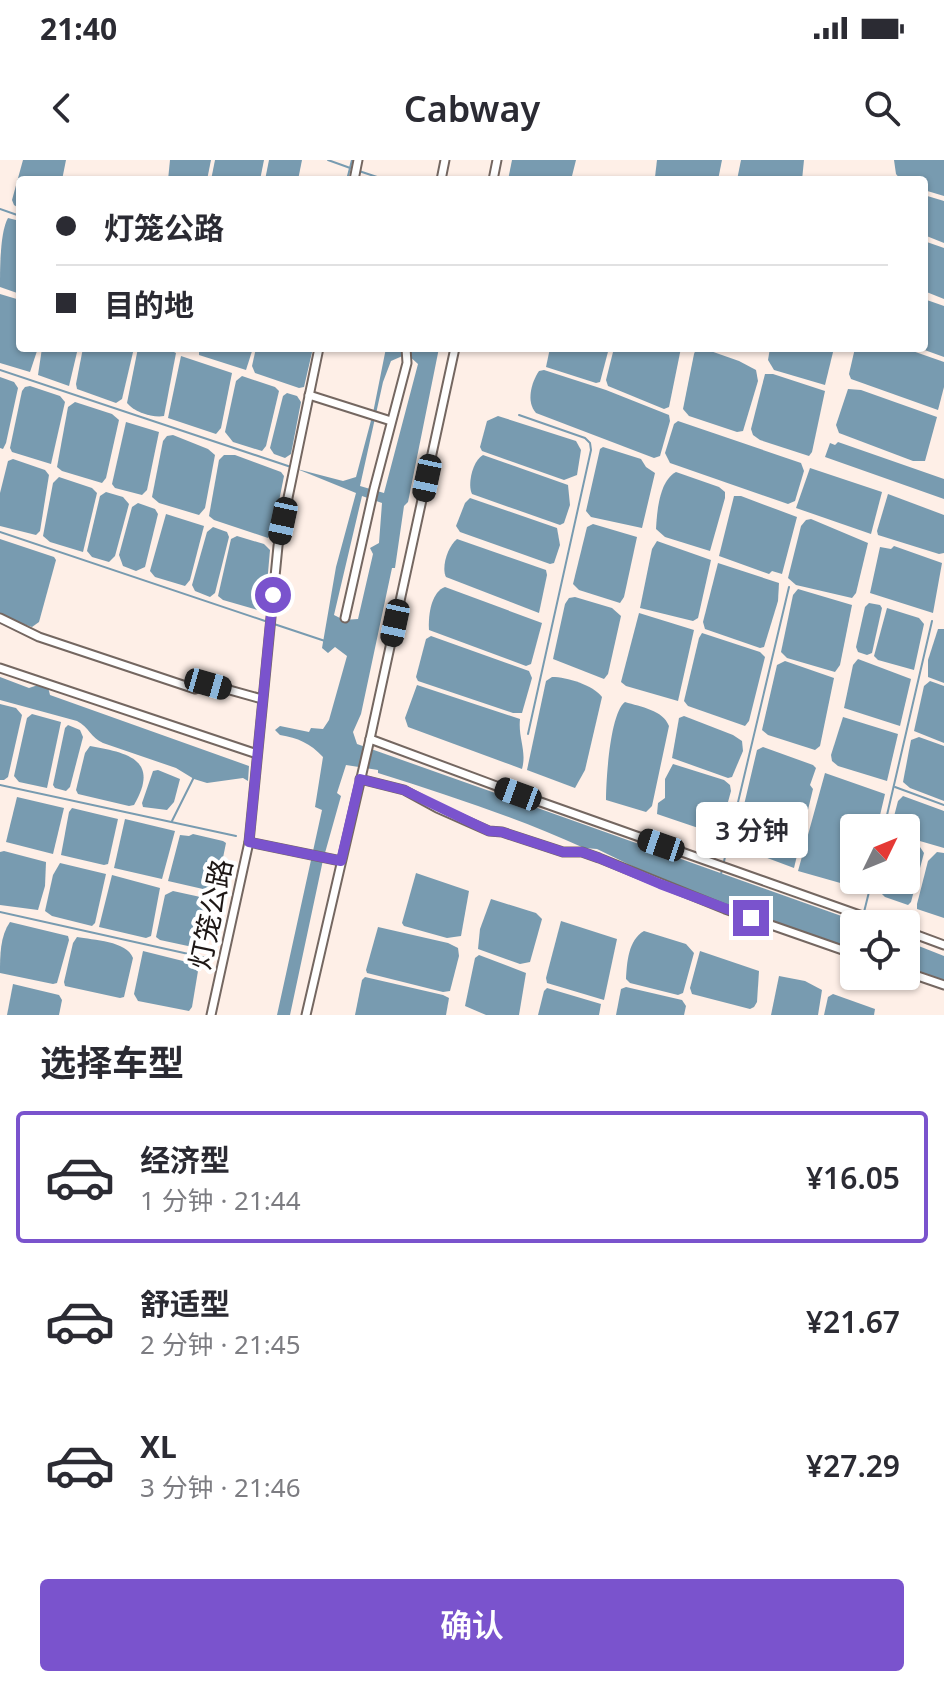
<!DOCTYPE html>
<html lang="zh">
<head>
<meta charset="utf-8">
<style>
	:root { --surface:#fff; --page:#f2f2f3; --text:#2b2b33; --muted:#7c7c81; --line:#e1e1e2; --accent:#7a53cd }
	body { margin:0; font-family:"Noto Sans","Noto Sans SC",sans-serif; background:var(--page); color:var(--text); height:100vh; display:flex; flex-direction:column; font-size:30px; white-space:nowrap }
	* { box-sizing:border-box; margin:0 }
	p { font-size:26px; color:var(--muted) }
	.icon { flex:none; width:44px; height:44px; fill:none; stroke:currentColor; stroke-width:2; stroke-linecap:round; stroke-linejoin:round }
	.map { position:relative; height:855px; overflow:hidden }
	.sheet { display:flex; flex-direction:column; background:var(--surface); flex:1 }
	.sheet>* { flex:none }
	.hud { position:absolute; left:16px; top:16px; width:912px; height:176px; border-radius:8px; box-shadow:0 2px 6px #0004; display:grid; align-content:center; height:176px; padding:0 40px; background:var(--surface) }
	.needle { width:52px; rotate:47deg }
	.tools { position:absolute; left:840px; top:654px; display:grid; gap:16px }
	.tools a { display:grid; place-items:center; width:80px; height:80px; border-radius:8px; background:var(--surface); box-shadow:0 2px 6px #0004; font-size:40px }
	.end { position:absolute; width:36px; height:36px; margin:-18px; border:10px solid #7a53cd; background:#fff; box-shadow:0 0 0 4px #fff }
	.from { border-radius:50% }
	.bubble { position:absolute; height:56px; border-radius:8px; background:var(--surface); box-shadow:0 2px 6px #0004; font-size:26px; font-weight:600; line-height:56px; text-align:center }
	.car { position:absolute; width:24px; height:48px; margin:-24px -12px; border-radius:10px; box-shadow:0 0 6px 2px #0007; background:linear-gradient(#222 24%,#8ab4d8 0 40%,#222 0 76%,#8ab4d8 0 86%,#222 0) }
	.hud b { display:flex; align-items:center; gap:28px; height:76px; font-size:30px }
	.hud b+b { border-top:2px solid var(--line) }
	.hud i { width:20px; height:20px; background:var(--text) }
	ul { padding:0; list-style:none }
	li { display:flex; align-items:center; gap:24px; height:132px; margin:0 16px 12px; padding:0 24px; border:4px solid transparent; border-radius:8px }
	li div { flex:1 }
	li b { display:block; font-size:30px }
	li em { font-style:normal; font-weight:600 }
	li.selected { border-color:var(--accent) }
	li>.icon { width:72px; height:72px; stroke-width:1.5 }
	h2 { padding:0 40px; font-size:36px; line-height:96px }
	.primary-button { display:flex; gap:16px; margin-top:auto; padding:16px 40px }
	.primary-button a { flex:1; height:92px; border-radius:8px; background:var(--accent); color:#fff; font-size:32px; font-weight:600; line-height:92px; text-align:center }
	.status { display:flex; justify-content:space-between; align-items:center; height:56px; padding:0 40px; background:var(--surface); direction:ltr }
	.status svg { height:22px; fill:currentColor }
	header { display:flex; justify-content:space-between; align-items:center; height:104px; padding:0 40px; background:var(--surface); font-size:36px; font-weight:600 }
	.map>svg:first-child { display:block }
	.water { fill:#789bb0; fill-rule:evenodd }
	.lines { fill:none; stroke-linecap:round; stroke-linejoin:round }
	.stream { stroke:#789bb0; stroke-width:2 }
	.minor-casing { stroke:#746761; stroke-width:11 }
	.minor { stroke:#fff; stroke-width:7 }
	.route { stroke:#7a53cd; stroke-width:10 }
	.labels { text-anchor:middle; dominant-baseline:central; stroke-width:8; stroke-linejoin:round; paint-order:stroke }
	.street-label { font-size:28px; fill:#1d1715; stroke:#fff }
</style>
</head>
<body>
<div class="status"><b>21:40</b><svg viewBox="0 0 49 12"><path d="M0 12V9h3v3zM5 12V6h3v6zM10 12V3h3v9zM15 12V0h3v12zM26 1h20v11H26zM47 4h2v5h-2z"/></svg></div>
<header><svg class="icon" aria-label="back" viewBox="0 0 24 24"><path d="M15 5l-7 7 7 7"/></svg>Cabway<svg class="icon" aria-label="search" viewBox="0 0 24 24"><circle cx="10" cy="10" r="6"/><path d="M15 15l6 6"/></svg></header>
<div class="map">
<svg width="944" height="855" viewBox="0 0 944 855">
	<rect width="100%" height="100%" fill="#feefe7"/>
	<g class="water">
		<path d="M23 0H66L62 20H20V49L14 45 12 40Z"/>
		<path d="M170 0H211L207 20H168Z"/>
		<path d="M215 0H264L260 20H211Z"/>
		<path d="M269 0H302L298 20H265Z"/>
		<path d="M512 0H576L571 20H508Z"/>
		<path d="M657 0H722L718 20H660L655 17Z"/>
		<path d="M741 0H804L802 20H737Z"/>
		<path d="M894 0H944V36L924 30V20H901L896 14Z"/>
		<path d="M924 35 944 41V83L924 75Z"/>
		<path d="M8 58 20 61V134L0 127C0 108 0 72 8 58Z"/>
		<path d="M924 81 944 88V139L924 131Z"/>
		<path d="M0 134 20 140V188H38L30 212 0 203Z"/>
		<path d="M924 139 944 146V197L919 188H924Z"/>
		<path d="M42 188H78L69 226 38 215Z"/>
		<path d="M83 188H134L122 239 116 243 77 229 76 224Z"/>
		<path d="M138 188H166L176 193 164 256C153 258 134 252 127 243Z"/>
		<path d="M199 188H253L246 210 199 195Z"/>
		<path d="M256 188H313L304 227 299 228 255 213 252 206Z"/>
		<path d="M386 188H439L408 342 404 346 395 408H392L361 554 353 572 357 584 864 764H854V789L669 724 597 689 584 688C518 658 448 635 378 613V610L346 605 337 633 341 636 323 700 290 855H277L322 650 315 647 323 597C310 583 298 578 280 575L275 570 280 566 309 572 311 568 323 569 329 560 347 496 335 487 328 493 322 488 336 407 356 333 297 309 343 321 356 317 373 253ZM407 194 418 204 384 333 360 326 383 222 391 201ZM362 336 382 343 379 383 370 388 373 394 358 459 344 460 334 455Z"/>
		<path d="M550 188H609L600 222 596 223 546 207Z"/>
		<path d="M614 188H681L669 247 664 249 608 226 606 220Z"/>
		<path d="M702 188 739 201 756 210 758 221 743 271 737 272 689 256 683 249 694 194 696 189Z"/>
		<path d="M770 188H834L825 225 774 210 768 200Z"/>
		<path d="M855 188H904L944 202V227L938 250 851 219 849 214Z"/>
		<path d="M181 196 232 213 221 268 216 274 168 258Z"/>
		<path d="M544 210 606 230 669 255 670 261 660 296 654 298 536 253C526 242 531 223 539 211Z"/>
		<path d="M765 214H773L825 231 812 292 809 296 760 280 753 275 751 269Z"/>
		<path d="M242 216 275 227 279 231 266 286 262 291 233 282 225 272 236 221Z"/>
		<path d="M0 217 14 222 18 228 6 283 3 289 0 288Z"/>
		<path d="M30 226 60 236 65 242 51 304 12 292 10 288 22 231 25 227Z"/>
		<path d="M848 229 861 230 937 257 925 301H913L839 273 836 265Z"/>
		<path d="M287 233 297 236 301 242 291 294 285 298 274 294 270 288 283 236Z"/>
		<path d="M75 242 112 254 119 260 106 318 102 323 62 311 57 307 68 247Z"/>
		<path d="M498 256 576 281 581 290 577 315 564 320 482 291 480 287 487 261Z"/>
		<path d="M678 261 801 303 804 311 795 341 788 344 670 303 665 293 674 264Z"/>
		<path d="M126 262 159 272 147 330 142 335 115 328 112 324Z"/>
		<path d="M173 275 208 289 215 295 205 348 199 355 159 343 152 337 163 281 167 276Z"/>
		<path d="M838 282 944 319V339L825 297 830 283 835 285Z"/>
		<path d="M603 287 641 299 646 307 655 313 642 368 591 357 586 351 600 289Z"/>
		<path d="M224 295H235L281 312 284 316 273 371 268 378 214 360 209 356 219 300Z"/>
		<path d="M483 295 568 325 570 345 564 363 560 365 472 334C467 324 473 300 483 295Z"/>
		<path d="M13 299 45 310 49 315 40 371 36 375 0 366V333L8 301Z"/>
		<path d="M810 308 882 332 871 374 796 348Z"/>
		<path d="M676 312 719 327 725 332V338L710 391 665 377 656 369C657 352 659 321 676 312Z"/>
		<path d="M59 317 92 328 97 333 83 392 50 382 43 376 53 323Z"/>
		<path d="M106 332 123 337 129 344 115 396 109 402 92 397 87 391 100 336Z"/>
		<path d="M888 334 944 355V393L939 394 878 375 877 371Z"/>
		<path d="M734 336H741L797 357 782 414 772 411 769 414 719 396Z"/>
		<path d="M470 338 557 368 560 385 554 403 550 404 460 372 456 366 465 343Z"/>
		<path d="M138 343 155 349 158 354 145 407 136 411 123 406 119 395 132 347Z"/>
		<path d="M166 354 204 366 190 420 185 426 155 417 150 411Z"/>
		<path d="M811 359 868 383 856 433 852 438 796 425 788 418 801 366 806 360Z"/>
		<path d="M593 364 637 377 624 437 620 443 579 430 573 424 587 367Z"/>
		<path d="M213 367 227 372 229 377 215 433 210 437 195 431 192 425 207 372Z"/>
		<path d="M237 376 264 384 270 390 265 447 261 451 223 440 218 436 231 379Z"/>
		<path d="M0 379 54 397 56 400 39 462 32 467 0 456Z"/>
		<path d="M457 379 546 410 547 415 539 453 446 417C441 407 448 386 457 379Z"/>
		<path d="M657 381 711 400 698 458 693 461 640 448 652 389Z"/>
		<path d="M894 386 942 403 933 453 870 433 880 387 891 389Z"/>
		<path d="M718 403 779 423 778 441 764 487 760 488 705 469 703 462Z"/>
		<path d="M445 427 542 463 531 504 526 506 429 470C428 456 431 432 445 427Z"/>
		<path d="M798 429 852 445 840 505 835 512 787 498 781 492 793 435Z"/>
		<path d="M575 437 612 448 621 456 608 514 604 519 553 499 565 444 569 438Z"/>
		<path d="M869 443 880 445 882 448 872 493 867 495 858 492 856 487 865 447Z"/>
		<path d="M887 448 919 458 924 464 914 510 878 500 874 496Z"/>
		<path d="M639 453 694 470 678 541 626 526 621 522Z"/>
		<path d="M938 469H944V523L928 517V500Z"/>
		<path d="M702 473 760 492 765 497 749 561 745 566 688 546 684 541 699 478Z"/>
		<path d="M431 476 529 511 532 518 522 553H513L418 521 416 517 426 479Z"/>
		<path d="M858 499 911 519 900 566 844 548 853 505Z"/>
		<path d="M785 501 834 518 820 586 815 590 768 575 762 570 777 505Z"/>
		<path d="M0 517 29 528 41 524 48 527 50 535 249 606 248 621 243 618 207 623 194 619 176 608 103 583C91 578 89 567 77 561L0 540Z"/>
		<path d="M552 517C567 517 593 525 602 537L585 610 575 628 527 610 546 521Z"/>
		<path d="M930 521 944 526V583L914 571 924 526Z"/>
		<path d="M417 525 520 559C518 578 527 591 522 609L408 567 405 558Z"/>
		<path d="M625 542C641 547 663 550 669 566L652 646 646 652 606 640C606 620 610 553 625 542Z"/>
		<path d="M0 544 16 548 22 555 8 617 4 620H0Z"/>
		<path d="M32 554 61 562 47 628 19 622 14 616 27 558Z"/>
		<path d="M684 556 733 575 742 581 743 591 732 617 728 618 672 598 679 558Z"/>
		<path d="M843 557 898 574 887 621 838 606 832 601 831 595Z"/>
		<path d="M68 565 80 570 83 577 70 627 66 631 55 628 53 625 65 568Z"/>
		<path d="M919 577 944 586V641L910 628 903 622 911 580Z"/>
		<path d="M90 586C129 593 160 600 134 645L129 646 78 634 76 630 85 593Z"/>
		<path d="M763 587 813 605 816 608 810 625 813 629 794 708 741 688 735 683 757 590Z"/>
		<path d="M673 604 724 620 730 625 731 631 719 675 657 654 658 643 665 638V619Z"/>
		<path d="M158 610 180 619 174 642 167 650 143 647 142 643 153 611Z"/>
		<path d="M825 613 885 634 877 668H854V720H865L858 728 798 711Z"/>
		<path d="M903 636 944 651V688L906 677V668H891L898 641Z"/>
		<path d="M17 637 64 648 53 694 6 682Z"/>
		<path d="M72 648 118 659 108 704 104 705 61 695 69 652Z"/>
		<path d="M125 659 175 671 162 719 114 708Z"/>
		<path d="M193 674 223 681 226 683 216 732 168 721 180 675 189 676Z"/>
		<path d="M906 681 920 687 924 693 911 742 908 745 885 737 879 731 881 720H906Z"/>
		<path d="M4 691 46 702 45 726 38 750 0 745V692Z"/>
		<path d="M937 692 944 693V758L917 749V744L928 701Z"/>
		<path d="M60 703 106 714 95 763 92 766 52 756 45 751 53 715Z"/>
		<path d="M416 713 469 731 461 776 447 778 404 766 402 763Z"/>
		<path d="M112 715 160 728 151 776 146 778 99 767Z"/>
		<path d="M173 731 205 738 214 745 207 784 202 789 160 780 156 777 165 735Z"/>
		<path d="M491 739 536 753 542 759 530 802 520 804 478 789 480 769Z"/>
		<path d="M561 761 617 779 604 840 547 823 546 818Z"/>
		<path d="M10 762 68 776 69 780 57 823 53 824 0 813C0 796 0 776 10 762Z"/>
		<path d="M378 767 448 783 458 788 459 796 450 831 443 832 367 813 366 810Z"/>
		<path d="M644 771 686 784 694 793 683 833 678 835 630 823 626 819C627 803 628 780 644 771Z"/>
		<path d="M77 777C93 780 127 781 133 798L124 837 120 838 65 826 64 822 73 783Z"/>
		<path d="M906 781 944 796V821L906 808Z"/>
		<path d="M143 791 199 805 192 847 189 851 138 841 134 834Z"/>
		<path d="M700 791 759 811 757 842 754 847 750 849 692 834 690 828Z"/>
		<path d="M479 795 526 813 519 855H486L465 846 475 798Z"/>
		<path d="M779 816 805 821 822 830 818 855H771Z"/>
		<path d="M365 817 443 835 449 838 446 855H355L362 820Z"/>
		<path d="M13 824 59 835 62 840 59 855H7Z"/>
		<path d="M626 827 682 840 686 846 684 855H616L621 829Z"/>
		<path d="M547 828 601 844 599 855H538L544 831Z"/>
		<path d="M833 834 875 849 874 855H824L828 837Z"/>
	</g>
	<g class="lines">
		<g class="stream">
			<path d="M328 0 353 9"/>
			<path d="M359 11 386 20"/>
			<path d="M347 20 352 0"/>
			<path d="M0 49 20 56"/>
			<path d="M0 210 291 307"/>
			<path d="M519 255 585 278 590 283 591 290 528 574"/>
			<path d="M0 372 268 462"/>
			<path d="M274 464 325 481"/>
			<path d="M0 625 236 676"/>
			<path d="M895 627 944 645"/>
			<path d="M172 661 194 617"/>
			<path d="M884 668 932 461"/>
			<path d="M721 714 789 427"/>
			<path d="M0 752 211 799"/>
			<path d="M861 764 872 720"/>
		</g>
		<g class="minor-casing">
			<g id="minor">
				<path d="M354 20 358 0"/>
				<path d="M441 20 445 0"/>
				<path d="M493 20 497 0"/>
				<path d="M309 235 391 261"/>
				<path d="M0 458 39 477 195 529 208 524 262 539"/>
				<path d="M345 458 374 329 407 203 406 188"/>
				<path d="M0 508 257 594"/>
				<path d="M370 579 518 634 885 764"/>
				<path d="M360 619 404 630 437 648 489 671 502 672 563 692H582L599 698 725 749 854 794"/>
				<path d="M249 682 341 701"/>
				<path d="M906 771 944 785"/>
				<path d="M906 812 944 825"/>
				<path d="M211 855 249 682 278 386 319 188"/>
				<path d="M306 855 370 579 455 188"/>
			</g>
		</g>
		<use href="#minor" class="minor"/>
	</g>
	<g class="lines">
		<path class="route" d="M273 435 249 682 341 701 360 619 404 630 489 671 502 672 563 692H582L599 698 660 724 751 758"/>
	</g>
	<g class="labels">
		<g class="street-label">
			<text transform="translate(210 754) rotate(-78)">灯笼公路</text>
		</g>
	</g>
</svg>
<div class="tools">
<a><svg class="needle" viewBox="-14 -14 28 28"><path d="M0-13l5 13h-10z" fill="#e53935"/><path d="M0 13l5-13h-10z" fill="#7c7c81"/></svg></a>
<a><svg class="icon" aria-label="locate" viewBox="0 0 24 24"><circle cx="12" cy="12" r="6"/><path d="M12 2v4M12 18v4M2 12h4M18 12h4"/></svg></a>
</div>
<i class="end from" style="left:273px;top:435px"></i>
<i class="end" style="left:751px;top:758px"></i>
<div class="bubble" style="left:696px;top:642px;width:112px">3 分钟</div>
<i class="car" style="left:427px;top:318px;rotate:192deg"></i>
<i class="car" style="left:283px;top:361px;rotate:192deg"></i>
<i class="car" style="left:395px;top:463px;rotate:192deg"></i>
<i class="car" style="left:208px;top:524px;rotate:106deg"></i>
<i class="car" style="left:518px;top:634px;rotate:290deg"></i>
<i class="car" style="left:661px;top:685px;rotate:289deg"></i>
<div class="hud">
<b><i class="from"></i>灯笼公路</b>
<b><i></i>目的地</b>
</div>
</div>
<section class="sheet">
<h2>选择车型</h2>
<ul>
<li class="selected"><svg class="icon" aria-label="car" viewBox="0 0 24 24"><path d="M5 17H2v-5l4-1 3-4h7l3 4 3 1v5h-3M9 17h6M6 11h13"/><circle cx="7" cy="17" r="2"/><circle cx="17" cy="17" r="2"/></svg><div><b>经济型</b><p>1 分钟 · 21:44</p></div><em>¥16.05</em></li>
<li><svg class="icon" aria-label="car" viewBox="0 0 24 24"><path d="M5 17H2v-5l4-1 3-4h7l3 4 3 1v5h-3M9 17h6M6 11h13"/><circle cx="7" cy="17" r="2"/><circle cx="17" cy="17" r="2"/></svg><div><b>舒适型</b><p>2 分钟 · 21:45</p></div><em>¥21.67</em></li>
<li><svg class="icon" aria-label="car" viewBox="0 0 24 24"><path d="M5 17H2v-5l4-1 3-4h7l3 4 3 1v5h-3M9 17h6M6 11h13"/><circle cx="7" cy="17" r="2"/><circle cx="17" cy="17" r="2"/></svg><div><b>XL</b><p>3 分钟 · 21:46</p></div><em>¥27.29</em></li>
</ul>
<div class="primary-button"><a>确认</a></div>
</section>
</body>
</html>
